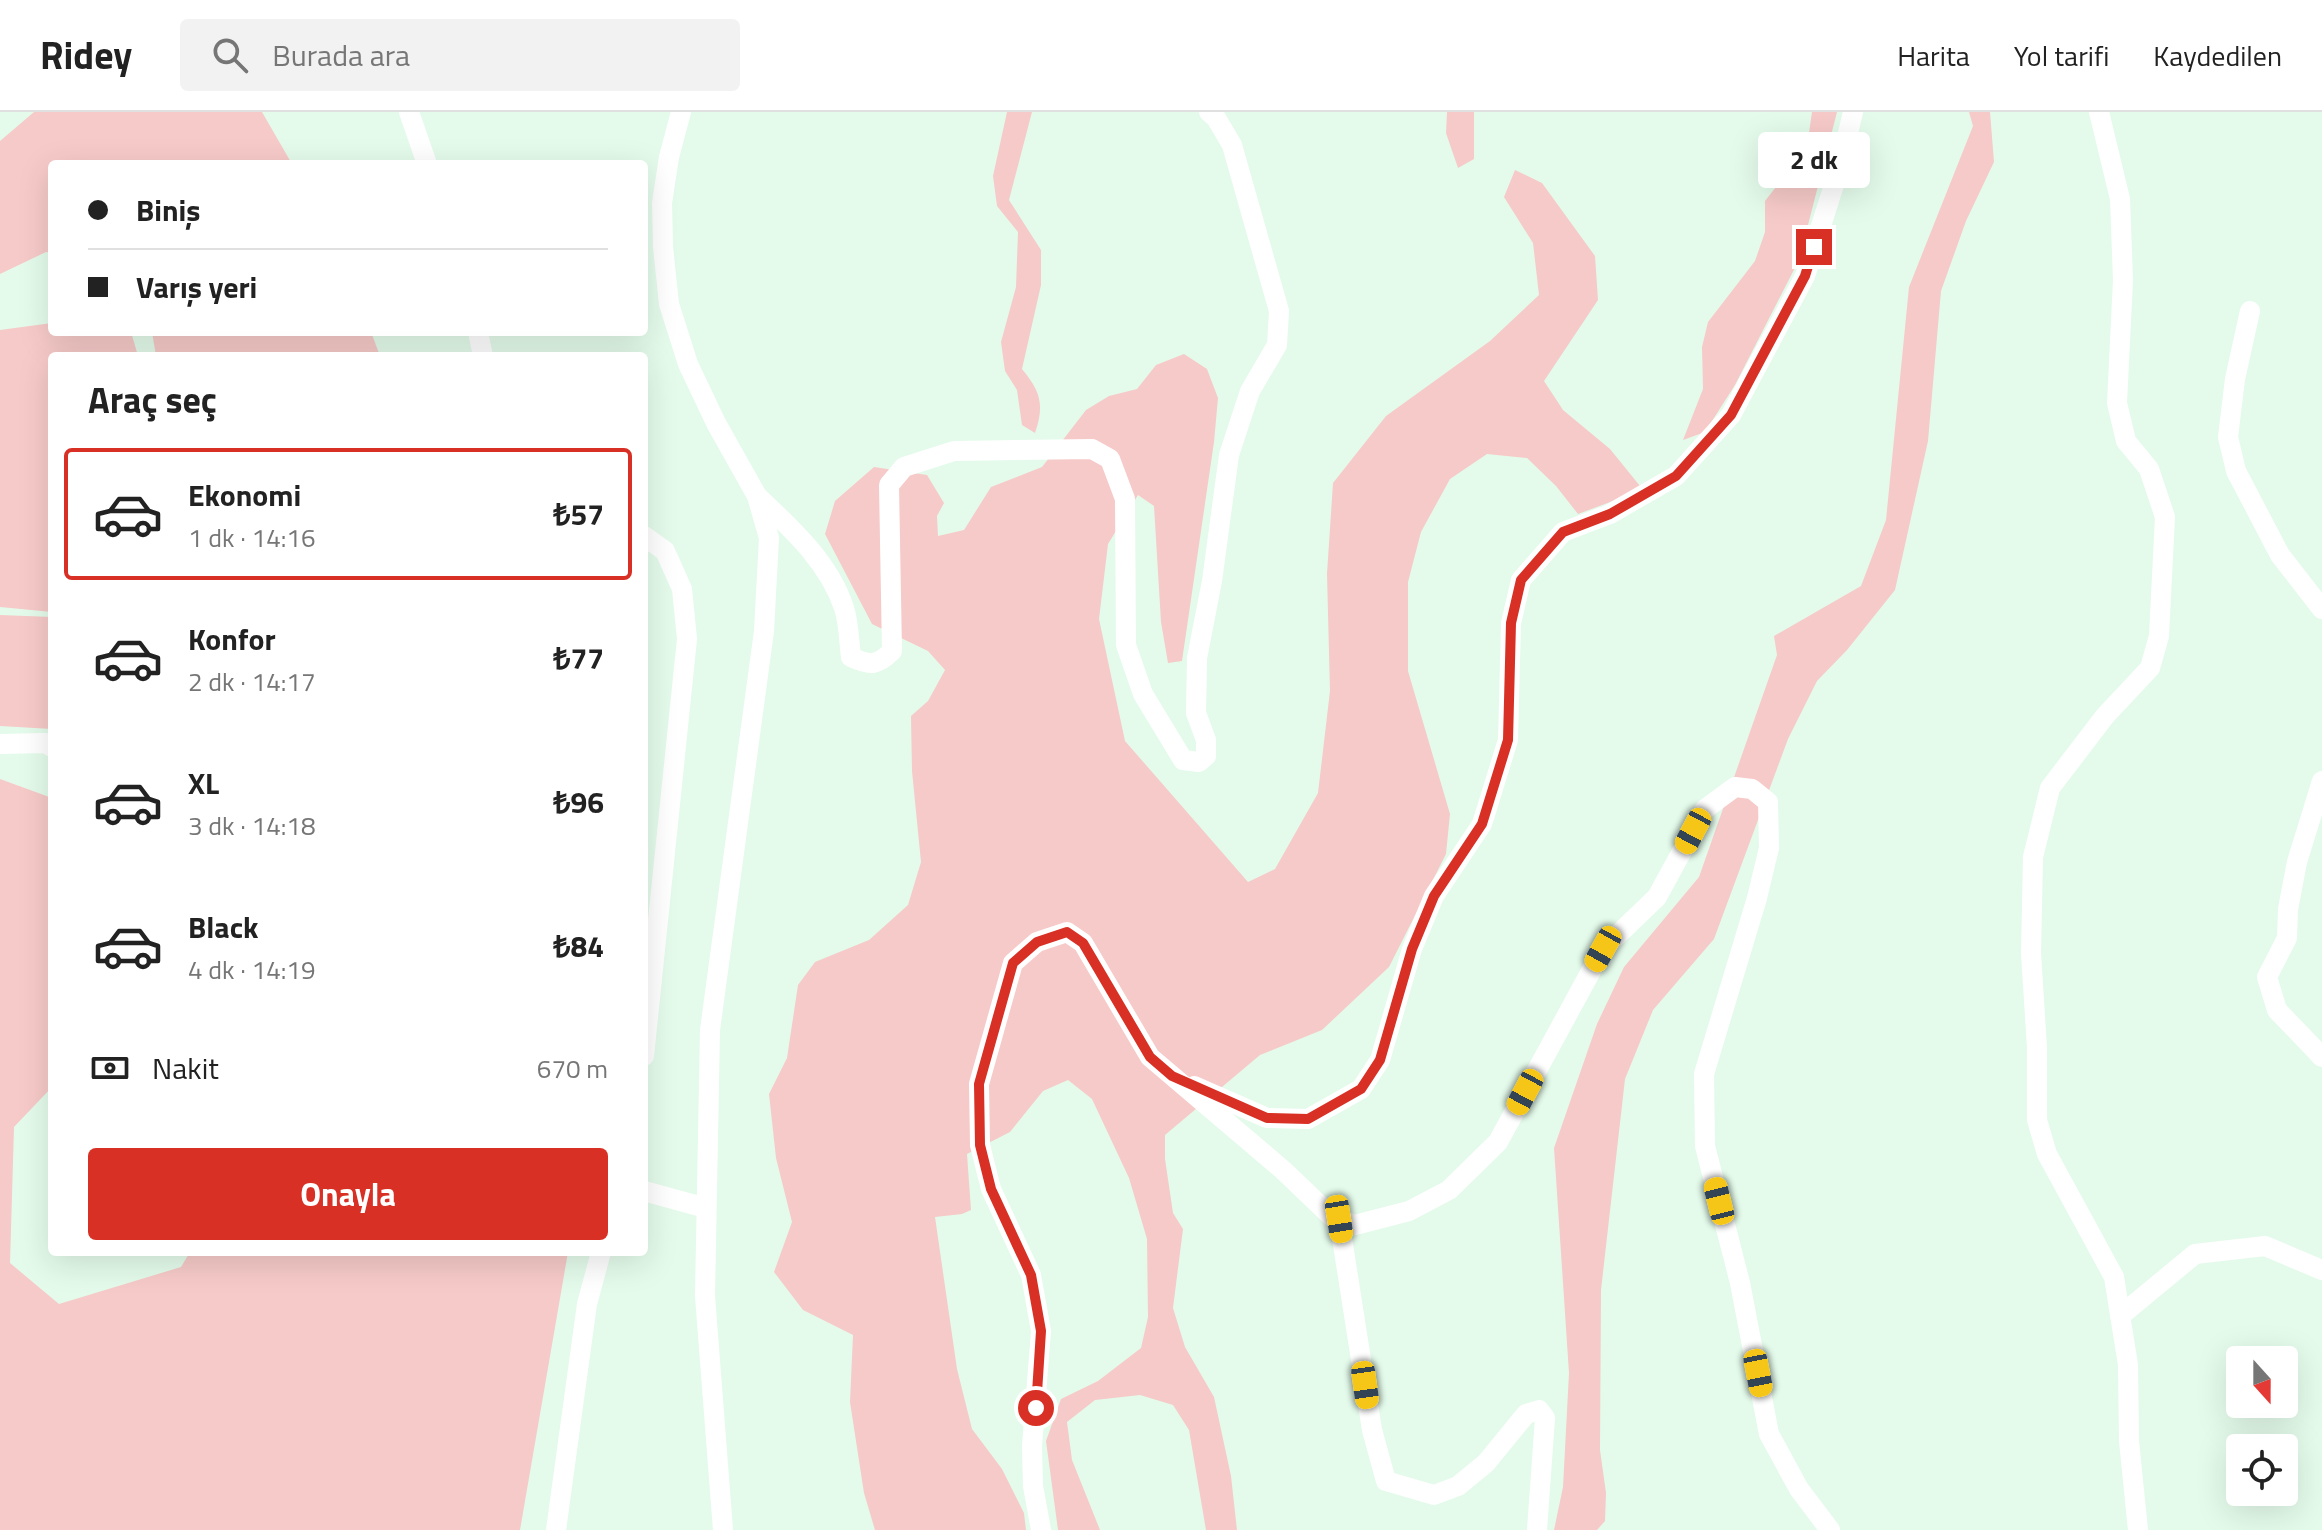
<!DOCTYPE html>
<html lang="tr">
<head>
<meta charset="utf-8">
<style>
	:root { --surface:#fff; --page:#f2f2f2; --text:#222; --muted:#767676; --line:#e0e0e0; --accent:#d93025 }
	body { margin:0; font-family:"Titillium Web",sans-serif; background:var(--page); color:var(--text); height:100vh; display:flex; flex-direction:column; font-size:30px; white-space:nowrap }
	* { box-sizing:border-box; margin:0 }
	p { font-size:26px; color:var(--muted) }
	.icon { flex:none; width:44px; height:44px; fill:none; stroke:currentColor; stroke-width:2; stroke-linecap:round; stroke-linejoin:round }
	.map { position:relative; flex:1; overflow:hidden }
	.side { position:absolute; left:48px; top:240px; width:600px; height:904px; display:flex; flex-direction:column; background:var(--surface); border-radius:8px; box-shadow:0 8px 32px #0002 }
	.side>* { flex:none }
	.hud { position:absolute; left:48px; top:48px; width:600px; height:176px; border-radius:8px; box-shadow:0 8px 32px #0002; display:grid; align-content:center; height:176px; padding:0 40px; background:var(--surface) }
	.needle { width:52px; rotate:159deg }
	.controls { position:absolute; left:2226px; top:1234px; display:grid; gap:16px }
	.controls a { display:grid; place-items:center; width:72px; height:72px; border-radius:8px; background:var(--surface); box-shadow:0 8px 32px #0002; font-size:40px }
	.end { position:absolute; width:36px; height:36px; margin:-18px; border:10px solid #d93025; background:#fff; box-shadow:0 0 0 4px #fff }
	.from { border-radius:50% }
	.bubble { position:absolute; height:56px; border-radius:8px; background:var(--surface); box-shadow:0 8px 32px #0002; font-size:26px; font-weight:700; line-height:56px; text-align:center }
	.car { position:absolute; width:24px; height:48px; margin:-24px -12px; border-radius:10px; box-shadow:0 0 6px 2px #0007; background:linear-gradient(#f5c518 24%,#345 0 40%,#f5c518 0 76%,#345 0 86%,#f5c518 0) }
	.hud b { display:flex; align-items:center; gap:28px; height:76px; font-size:30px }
	.hud b+b { border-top:2px solid var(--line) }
	.hud i { width:20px; height:20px; background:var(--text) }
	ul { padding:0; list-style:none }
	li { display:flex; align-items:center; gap:24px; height:132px; margin:0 16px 12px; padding:0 24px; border:4px solid transparent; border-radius:8px }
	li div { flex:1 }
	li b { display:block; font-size:30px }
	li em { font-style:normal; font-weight:700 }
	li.active { border-color:var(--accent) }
	li>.icon { width:72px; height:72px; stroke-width:1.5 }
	h2 { padding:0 40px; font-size:36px; line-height:96px }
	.pay { display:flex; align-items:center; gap:20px; height:88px; padding:0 40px; font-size:30px }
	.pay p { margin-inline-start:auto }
	.button { display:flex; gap:16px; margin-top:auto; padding:16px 40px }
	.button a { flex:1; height:92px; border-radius:8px; background:var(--accent); color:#fff; font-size:32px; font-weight:700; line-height:92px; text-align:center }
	header { display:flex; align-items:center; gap:48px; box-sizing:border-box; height:112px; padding:0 40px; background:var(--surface); border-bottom:2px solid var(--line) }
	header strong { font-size:38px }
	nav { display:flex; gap:44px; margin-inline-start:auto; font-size:28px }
	.search { width:560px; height:72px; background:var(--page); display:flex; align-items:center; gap:20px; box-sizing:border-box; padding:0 28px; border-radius:8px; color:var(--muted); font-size:30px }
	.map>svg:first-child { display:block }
	.green { fill:#f6cac8 }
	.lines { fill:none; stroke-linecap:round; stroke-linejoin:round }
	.minor { stroke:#fff; stroke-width:20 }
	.route { stroke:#d93025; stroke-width:10 }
</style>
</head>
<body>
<header>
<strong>Ridey</strong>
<div class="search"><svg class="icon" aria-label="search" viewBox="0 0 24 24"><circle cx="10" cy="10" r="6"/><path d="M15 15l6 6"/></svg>Burada ara</div>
<nav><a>Harita</a><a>Yol tarifi</a><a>Kaydedilen</a></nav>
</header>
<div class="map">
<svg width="2322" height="1418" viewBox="0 0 2322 1418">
	<rect width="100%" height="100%" fill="#e4fbeb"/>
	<g class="green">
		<path d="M34 0H262L292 52H52V141L46 140 0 162V29Z"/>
		<path d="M1007 0H1032L1009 88 1041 138V173L1022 257C1040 279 1045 292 1035 321L1022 313 1017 278 1005 259 1001 230 1016 175 1018 120 997 94 993 64Z"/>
		<path d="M1447 0H1474V47L1458 56 1446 21Z"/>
		<path d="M1812 0H1837L1799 148 1735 273 1705 320 1683 328 1703 277 1702 235 1708 210 1755 149 1765 120V89L1807 35Z"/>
		<path d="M1969 0H1990L1994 50 1966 109 1941 179 1928 329 1895 478 1847 538 1817 569 1788 627 1714 827 1653 898 1625 967 1601 1178 1600 1338 1606 1381 1605 1409 1597 1418H1554L1563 1375 1569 1261 1554 1036 1597 912 1624 855 1699 765 1777 543 1774 524 1861 474 1886 408 1909 175 1973 14Z"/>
		<path d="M1515 58 1542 71 1595 144 1598 188 1544 269 1563 298 1610 337 1640 374 1621 386 1578 402 1556 374 1527 346 1487 342 1450 367 1421 420 1408 470V559L1450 702 1446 742 1389 855 1322 918 1260 943 1165 1023V1047L1173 1101 1183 1117 1173 1196 1185 1235 1214 1285 1231 1364 1237 1418H1206L1189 1318 1173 1293 1140 1283 1095 1288 1067 1310 1072 1348 1100 1418H1058L1046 1329 1061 1287 1098 1269 1141 1236 1148 1205 1147 1127 1129 1066 1092 987 1068 968 1043 979 1010 1020 967 1042 971 1098 962 1102 935 1105 957 1257 972 1317 1002 1357 1024 1401 1026 1418H875L864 1381 850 1290 853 1223 803 1198 774 1160 792 1110 776 1046 769 982 787 946 798 873 815 850 869 828 908 793 921 750 912 659 911 604 928 589 945 558 928 539 872 512 825 422 835 389 874 355 927 363 944 391 937 404 938 424 964 418 991 375 1042 355 1086 298 1109 284 1137 277 1156 253 1184 242 1207 257 1218 286 1214 330 1182 549 1168 551 1161 510 1154 394 1138 383 1108 432 1099 507 1125 629 1248 770 1275 757 1318 681 1330 579 1327 462 1333 371 1386 304 1490 229 1539 183 1533 131 1504 85Z"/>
		<path d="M52 211V220H131L138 244H52V500L0 495V218Z"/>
		<path d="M152 220H371L380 244H156Z"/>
		<path d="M0 503 52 505V617L0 614Z"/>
		<path d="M0 667 52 686V975L14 1015 10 1151 59 1192 181 1155 190 1140H568L520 1418H0Z"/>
	</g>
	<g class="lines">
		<g class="minor">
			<path d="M409 0 427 52"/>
			<path d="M681 0 669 45 662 91 663 135 669 192 688 252 716 311 757 384 769 426 764 519 710 918 705 1184 723 1418"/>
			<path d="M2099 0 2120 87 2123 168 2117 291 2126 329 2149 357 2165 405 2159 524 2150 556 2105 604 2050 676 2033 745 2031 841 2037 936V1008L2047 1042 2114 1165 2128 1253 2129 1329 2138 1418"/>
			<path d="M2250 199 2235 267 2228 325 2236 359 2280 443 2322 497"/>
			<path d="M478 220 483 244"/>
			<path d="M757 384C791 416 829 450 844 496 849 511 849 530 851 545 870 554 877 554 892 539L889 373 904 355 954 339 1092 337 1110 347 1125 387 1126 533 1143 582 1183 648 1199 650 1206 644V628L1196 601 1197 546 1212 469 1229 343 1250 279 1277 233 1279 199 1232 33 1216 6 1209 0"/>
			<path d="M644 424 665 439 682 477 687 527 644 944"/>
			<path d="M0 632 45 631 52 635"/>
			<path d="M2322 669 2297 750 2288 797 2287 826 2267 865 2277 898 2322 945"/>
			<path d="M1194 974 1267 1006 1308 1007 1361 977 1380 948 1412 837 1434 784 1482 712 1508 628 1511 511 1521 468 1563 420 1610 402 1676 364 1731 303 1805 164 1841 51 1853 0"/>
			<path d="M644 1079 706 1096"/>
			<path d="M1339 1107 1372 1318 1386 1369 1434 1383 1458 1374 1486 1351 1526 1302 1539 1298 1545 1306 1537 1418"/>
			<path d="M2120 1204 2195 1142 2265 1134 2322 1158"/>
			<path d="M556 1418 587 1192 601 1140"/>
			<path d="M1041 1418 1033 1374 1032 1334 1041 1219 1031 1163 991 1077 980 1033 979 972 1013 851 1037 830 1067 820 1083 831 1150 945 1283 1058 1331 1104 1355 1113 1409 1099 1449 1078 1498 1030 1603 837 1657 785 1705 697 1735 675 1752 677 1768 690 1769 736 1757 786 1704 962 1705 1034 1740 1171 1769 1322 1799 1377 1830 1418"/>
		</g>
	</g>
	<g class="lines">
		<path class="route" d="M1036 1296 1041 1219 1031 1163 991 1077 980 1033 979 972 1013 851 1037 830 1067 820 1083 831 1150 945 1172 964 1267 1006 1308 1007 1361 977 1380 948 1412 837 1434 784 1482 712 1508 628 1511 511 1521 468 1563 420 1610 402 1676 364 1731 303 1805 164 1814 135"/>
	</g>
</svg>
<div class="controls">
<a><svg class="needle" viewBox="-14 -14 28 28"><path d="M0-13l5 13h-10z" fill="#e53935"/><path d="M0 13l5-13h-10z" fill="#767676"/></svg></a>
<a><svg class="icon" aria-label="locate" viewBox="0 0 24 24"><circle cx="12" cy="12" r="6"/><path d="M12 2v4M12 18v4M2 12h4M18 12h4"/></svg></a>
</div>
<i class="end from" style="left:1036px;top:1296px"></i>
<i class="end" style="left:1814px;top:135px"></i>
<div class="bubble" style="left:1758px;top:20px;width:112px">2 dk</div>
<i class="car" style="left:1693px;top:719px;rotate:208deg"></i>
<i class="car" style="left:1603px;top:837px;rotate:209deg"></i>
<i class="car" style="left:1525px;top:980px;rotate:208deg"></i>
<i class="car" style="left:1719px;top:1089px;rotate:346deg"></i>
<i class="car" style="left:1339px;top:1107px;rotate:171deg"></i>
<i class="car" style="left:1758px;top:1261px;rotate:169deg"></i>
<i class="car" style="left:1365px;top:1273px;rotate:172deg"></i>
<div class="hud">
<b><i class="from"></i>Biniş</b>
<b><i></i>Varış yeri</b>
</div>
<section class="side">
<h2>Araç seç</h2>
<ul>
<li class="active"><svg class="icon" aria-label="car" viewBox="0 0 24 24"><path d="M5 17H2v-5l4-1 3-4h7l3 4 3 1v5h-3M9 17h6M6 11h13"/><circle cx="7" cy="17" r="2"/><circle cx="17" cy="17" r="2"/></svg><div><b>Ekonomi</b><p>1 dk · 14:16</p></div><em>₺57</em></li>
<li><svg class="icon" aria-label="car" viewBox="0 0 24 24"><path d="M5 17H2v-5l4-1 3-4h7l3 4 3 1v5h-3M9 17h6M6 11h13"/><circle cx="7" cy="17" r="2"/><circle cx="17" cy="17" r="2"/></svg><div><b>Konfor</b><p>2 dk · 14:17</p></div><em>₺77</em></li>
<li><svg class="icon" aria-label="car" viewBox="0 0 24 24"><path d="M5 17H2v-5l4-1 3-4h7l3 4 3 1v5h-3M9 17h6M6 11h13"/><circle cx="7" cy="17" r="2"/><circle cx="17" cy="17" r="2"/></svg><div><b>XL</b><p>3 dk · 14:18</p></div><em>₺96</em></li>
<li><svg class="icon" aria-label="car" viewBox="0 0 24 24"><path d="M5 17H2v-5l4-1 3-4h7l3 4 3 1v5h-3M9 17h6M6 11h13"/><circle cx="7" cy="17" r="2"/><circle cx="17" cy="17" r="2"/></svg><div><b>Black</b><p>4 dk · 14:19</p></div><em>₺84</em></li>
</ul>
<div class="pay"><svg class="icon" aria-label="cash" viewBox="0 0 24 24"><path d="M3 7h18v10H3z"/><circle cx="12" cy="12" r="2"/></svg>Nakit<p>670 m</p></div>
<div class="button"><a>Onayla</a></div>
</section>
</div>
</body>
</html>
